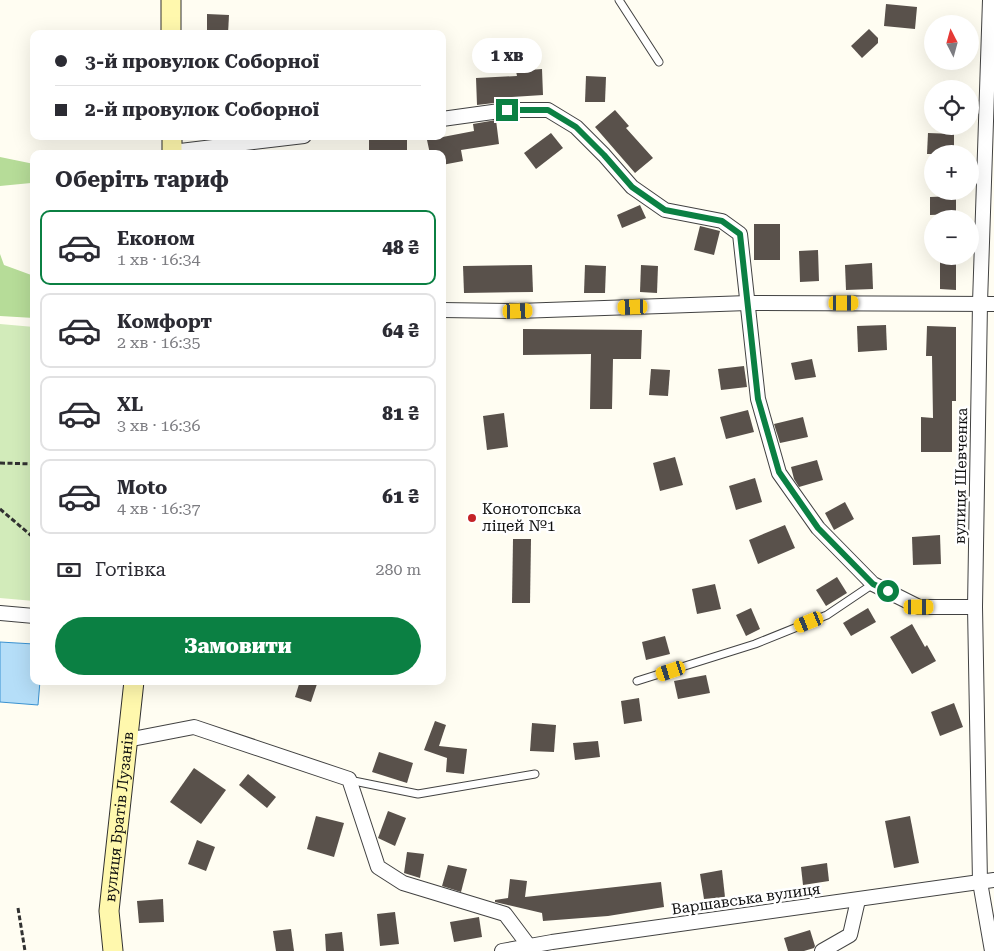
<!DOCTYPE html>
<html lang="uk">
<head>
<meta charset="utf-8">
<style>
	:root { --surface:#fff; --page:#f2f2f3; --text:#2b2b33; --muted:#7c7c81; --line:#e1e1e2; --accent:#0b8043 }
	body { margin:0; font-family:"Roboto Serif",serif; background:var(--page); color:var(--text); height:100vh; display:flex; flex-direction:column; font-size:19px; white-space:nowrap }
	* { box-sizing:border-box; margin:0 }
	p { font-size:16px; color:var(--muted) }
	.icon { flex:none; width:28px; height:28px; fill:none; stroke:currentColor; stroke-width:2; stroke-linecap:round; stroke-linejoin:round }
	.map { position:relative; flex:1; overflow:hidden }
	.side { position:absolute; left:30px; top:150px; width:416px; height:535px; display:flex; flex-direction:column; background:var(--surface); border-radius:10px; box-shadow:0 5px 20px #0002 }
	.side>* { flex:none }
	.banner { position:absolute; left:30px; top:30px; width:416px; height:110px; border-radius:10px; box-shadow:0 5px 20px #0002; display:grid; align-content:center; height:110px; padding:0 25px; background:var(--surface) }
	.needle { width:32px; rotate:354deg }
	.controls { position:absolute; left:924px; top:15px; display:grid; gap:10px }
	.controls a { display:grid; place-items:center; width:55px; height:55px; border-radius:50%; background:var(--surface); box-shadow:0 5px 20px #0002; font-size:25px }
	.end { position:absolute; width:22px; height:22px; margin:-11px; border:6px solid #0b8043; background:#fff; box-shadow:0 0 0 2px #fff }
	.from { border-radius:50% }
	.bubble { position:absolute; height:35px; border-radius:18px; background:var(--surface); box-shadow:0 5px 20px #0002; font-size:16px; font-weight:800; line-height:35px; text-align:center }
	.car { position:absolute; width:15px; height:30px; margin:-15px -8px; border-radius:6px; box-shadow:0 0 4px 1px #0007; background:linear-gradient(#f5c518 24%,#345 0 40%,#f5c518 0 76%,#345 0 86%,#f5c518 0) }
	.banner b { display:flex; align-items:center; gap:18px; height:48px; font-size:19px }
	.banner b+b { border-top:1px solid var(--line) }
	.banner i { width:12px; height:12px; background:var(--text) }
	ul { padding:0; list-style:none }
	li { display:flex; align-items:center; gap:15px; height:75px; margin:0 10px 8px; padding:0 15px; border:2px solid var(--line); border-radius:10px }
	li div { flex:1 }
	li b { display:block; font-size:19px }
	li em { font-style:normal; font-weight:800 }
	li.current { border-color:var(--accent) }
	li>.icon { width:45px; height:45px; stroke-width:1.5 }
	h2 { padding:0 25px; font-size:22px; line-height:60px }
	.pay { display:flex; align-items:center; gap:12px; height:55px; padding:0 25px; font-size:19px }
	.pay p { margin-inline-start:auto }
	.cta { display:flex; gap:10px; margin-top:auto; padding:10px 25px }
	.cta a { flex:1; height:58px; border-radius:30px; background:var(--accent); color:#fff; font-size:20px; font-weight:800; line-height:58px; text-align:center }
	.map>svg:first-child { display:block }
	.green { fill:#d2ebba }
	.forest { fill:#b6dc98 }
	.water { fill:#b5def8; stroke:#3a92d1 }
	.building { fill:#59514b }
	.lines { fill:none; stroke-linecap:round; stroke-linejoin:round }
	.service-casing { stroke:#424242; stroke-width:9 }
	.minor-casing { stroke:#424242; stroke-width:16 }
	.secondary-casing { stroke:#313131; stroke-width:21 }
	.path { stroke:#313131; stroke-width:3; stroke-dasharray:5 2.5; stroke-linecap:butt }
	.service { stroke:#fff; stroke-width:7 }
	.minor { stroke:#fff; stroke-width:14 }
	.secondary { stroke:#fff8ad; stroke-width:19 }
	.route { stroke:#0b8043; stroke-width:6 }
	.poi-dot { fill:#c42327; stroke:#fff; stroke-width:2 }
	.labels { text-anchor:middle; dominant-baseline:central; stroke-width:5; stroke-linejoin:round; paint-order:stroke }
	.street-label { font-size:15px; fill:#0f0f0f; stroke:#fff }
	.poi-label { font-size:15px; fill:#0f0f0f; stroke:#fff; text-anchor:start }
</style>
</head>
<body>
<div class="map">
<svg width="994" height="951" viewBox="0 0 994 951">
	<rect width="100%" height="100%" fill="#fffdf2"/>
	<path class="green" d="M0 324 34 327V601L0 598Z"/>
	<g class="forest">
		<path d="M0 157 34 164 31 183 0 186Z"/>
		<path d="M0 254 4 265 34 276V318L0 316Z"/>
	</g>
	<path class="water" d="M0 642 34 644V681H40L38 705 0 702Z"/>
	<g class="building">
		<path d="M886 4 917 7 915 29 884 26Z"/>
		<path d="M207 14 229 15 228 34 207 33Z"/>
		<path d="M869 29 878 38V43L862 58 851 46Z"/>
		<path d="M542 69 543 95 496 98 494 103 477 105 476 78 517 76 516 71Z"/>
		<path d="M586 76 606 77 605 102H585Z"/>
		<path d="M615 110 629 126 626 128 653 158 635 173 595 127Z"/>
		<path d="M496 120 499 144 461 150 463 161 442 165V154H430L427 140 474 131 473 124Z"/>
		<path d="M551 133 563 148 536 169 524 153Z"/>
		<path d="M928 133 954 134V154H927Z"/>
		<rect x="369" y="136" width="38" height="18"/>
		<path d="M956 196V214L930 215V197Z"/>
		<path d="M640 205 646 218 622 228 617 215Z"/>
		<rect x="754" y="224" width="26" height="36"/>
		<path d="M700 226 720 231 714 255 694 250Z"/>
		<path d="M818 250 819 281 800 282 799 251Z"/>
		<path d="M940 261H956V290L940 289Z"/>
		<path d="M872 263 873 289 846 290 845 265Z"/>
		<path d="M532 265 533 292 464 293 463 266Z"/>
		<path d="M585 265 606 266 605 293H584Z"/>
		<path d="M641 265 658 266 657 293 640 292Z"/>
		<path d="M886 325 887 350 858 352 857 326Z"/>
		<path d="M927 326 956 327V401H952V452H921V417L933 418 932 356H926Z"/>
		<path d="M523 329 642 330 641 359H613L612 409H590L591 354 523 355Z"/>
		<path d="M812 359 816 377 795 380 791 363Z"/>
		<path d="M744 366 747 387 721 390 718 369Z"/>
		<path d="M651 369 670 370 668 396 649 395Z"/>
		<path d="M748 410 754 432 726 439 720 417Z"/>
		<path d="M504 413 508 447 487 450 483 416Z"/>
		<path d="M803 417 808 437 780 443 774 424Z"/>
		<path d="M675 457 683 485 660 491 653 463Z"/>
		<path d="M817 460 823 480 799 487 794 479 791 467Z"/>
		<path d="M755 478 762 502 736 510 729 486Z"/>
		<path d="M845 502 854 519 834 530 825 513Z"/>
		<path d="M785 525 795 548 758 564 749 540Z"/>
		<path d="M940 535 941 564 913 565 912 537Z"/>
		<path d="M513 539H531L530 603H512Z"/>
		<path d="M837 577 847 593 826 606 816 590Z"/>
		<path d="M715 584 721 609 697 614 692 589Z"/>
		<path d="M751 608 760 629 746 636 736 615Z"/>
		<path d="M868 608 876 622 851 636 843 623Z"/>
		<path d="M912 624 925 647 927 645 936 661 912 674 890 637Z"/>
		<path d="M665 636 670 654 646 660 642 642Z"/>
		<path d="M706 675 710 693 678 699 674 681Z"/>
		<path d="M300 681H318L311 702 295 697Z"/>
		<path d="M639 698 642 721 624 724 621 701Z"/>
		<path d="M954 703 963 727 940 736 931 712Z"/>
		<path d="M435 721 446 725 439 746 467 749 464 774 446 772 447 758 424 750Z"/>
		<path d="M532 723 556 725 554 752 530 751Z"/>
		<path d="M598 741 600 757 575 760 573 743Z"/>
		<path d="M379 752 413 763 407 783 372 772Z"/>
		<path d="M194 768 226 790 201 824 170 802Z"/>
		<path d="M248 774 276 797 267 808 239 785Z"/>
		<path d="M388 811 406 818 395 846 378 838Z"/>
		<path d="M316 816 344 823 334 857 307 849Z"/>
		<path d="M910 816 919 863 894 868 885 821Z"/>
		<path d="M197 840 215 847 206 871 188 864Z"/>
		<path d="M407 852 424 854 420 878 404 873Z"/>
		<path d="M827 863 829 881 803 885 801 867Z"/>
		<path d="M448 865 467 869 461 892 442 886Z"/>
		<path d="M722 870 725 897 704 899 700 874Z"/>
		<path d="M510 879 527 881 525 897 661 882 664 907 608 916 543 921 542 913 495 902V900L508 898Z"/>
		<path d="M163 899 164 922 139 923 137 901Z"/>
		<path d="M395 912 399 944 380 946 377 914Z"/>
		<path d="M479 917 482 937 454 942 450 922Z"/>
		<path d="M291 929 294 951H276L273 931Z"/>
		<path d="M810 930 815 946 814 948 804 951H788L784 938Z"/>
		<path d="M342 932 344 951H326L325 934Z"/>
	</g>
	<g class="lines">
		<g class="service-casing">
			<g id="service">
				<path d="M619 0 659 62"/>
				<path d="M637 681 755 644 827 615 873 584"/>
				<path d="M349 780 418 794 535 774"/>
			</g>
		</g>
		<g class="minor-casing">
			<g id="minor">
				<path d="M990 0 980 303 975 607 980 882 992 951"/>
				<path d="M442 119 507 110H548L576 127 604 155 632 187 665 210 722 221 740 234 758 399 779 473 818 528 873 584 919 607H975"/>
				<path d="M172 152 304 136"/>
				<path d="M442 310 518 311 748 303 994 304"/>
				<path d="M0 613 34 616"/>
				<path d="M127 740 194 727 349 779 378 867 403 883 505 914 529 946"/>
				<path d="M502 951 552 942 994 880"/>
				<path d="M822 951 850 935 858 900"/>
			</g>
		</g>
		<g class="secondary-casing">
			<g id="secondary">
				<path d="M171 0V34"/>
				<path d="M172 136V154"/>
				<path id="s1" d="M113 951 109 911 134 681"/>
			</g>
		</g>
		<g class="path">
			<path d="M0 463 34 464"/>
			<path d="M0 509 34 538"/>
			<path d="M18 908 25 951"/>
		</g>
		<use href="#service" class="service"/>
		<use href="#minor" class="minor"/>
		<use href="#secondary" class="secondary"/>
	</g>
	<g class="lines">
		<path class="route" d="M507 110H548L576 127 604 155 632 187 665 210 722 221 740 234 758 399 779 472 818 528 873 584 888 591"/>
	</g>
	<circle class="poi-dot" cx="472" cy="518" r="5"/>
	<g class="labels">
		<g class="street-label">
			<text transform="translate(961 476) rotate(-89)">вулиця Шевченка</text>
			<text stroke="none"><textPath href="#s1" startOffset="135">вулиця Братів Лузанів</textPath></text>
			<text transform="translate(746 899) rotate(-8)">Варшавська вулиця</text>
		</g>
		<g class="poi-label">
			<text x="482" y="509">Конотопська<tspan x="482" dy="17">ліцей №1</tspan></text>
		</g>
	</g>
</svg>
<div class="controls">
<a><svg class="needle" viewBox="-14 -14 28 28"><path d="M0-13l5 13h-10z" fill="#e53935"/><path d="M0 13l5-13h-10z" fill="#7c7c81"/></svg></a>
<a><svg class="icon" aria-label="locate" viewBox="0 0 24 24"><circle cx="12" cy="12" r="6"/><path d="M12 2v4M12 18v4M2 12h4M18 12h4"/></svg></a>
<a>+</a>
<a>−</a>
</div>
<i class="end from" style="left:888px;top:591px"></i>
<i class="end" style="left:507px;top:110px"></i>
<div class="bubble" style="left:472px;top:38px;width:70px">1 хв</div>
<i class="car" style="left:844px;top:303px;rotate:90deg"></i>
<i class="car" style="left:633px;top:307px;rotate:268deg"></i>
<i class="car" style="left:518px;top:311px;rotate:88deg"></i>
<i class="car" style="left:919px;top:607px;rotate:90deg"></i>
<i class="car" style="left:809px;top:622px;rotate:248deg"></i>
<i class="car" style="left:671px;top:671px;rotate:252deg"></i>
<div class="banner">
<b><i class="from"></i>3-й провулок Соборної</b>
<b><i></i>2-й провулок Соборної</b>
</div>
<section class="side">
<h2>Оберіть тариф</h2>
<ul>
<li class="current"><svg class="icon" aria-label="car" viewBox="0 0 24 24"><path d="M5 17H2v-5l4-1 3-4h7l3 4 3 1v5h-3M9 17h6M6 11h13"/><circle cx="7" cy="17" r="2"/><circle cx="17" cy="17" r="2"/></svg><div><b>Економ</b><p>1 хв · 16:34</p></div><em>48 ₴</em></li>
<li><svg class="icon" aria-label="car" viewBox="0 0 24 24"><path d="M5 17H2v-5l4-1 3-4h7l3 4 3 1v5h-3M9 17h6M6 11h13"/><circle cx="7" cy="17" r="2"/><circle cx="17" cy="17" r="2"/></svg><div><b>Комфорт</b><p>2 хв · 16:35</p></div><em>64 ₴</em></li>
<li><svg class="icon" aria-label="car" viewBox="0 0 24 24"><path d="M5 17H2v-5l4-1 3-4h7l3 4 3 1v5h-3M9 17h6M6 11h13"/><circle cx="7" cy="17" r="2"/><circle cx="17" cy="17" r="2"/></svg><div><b>XL</b><p>3 хв · 16:36</p></div><em>81 ₴</em></li>
<li><svg class="icon" aria-label="car" viewBox="0 0 24 24"><path d="M5 17H2v-5l4-1 3-4h7l3 4 3 1v5h-3M9 17h6M6 11h13"/><circle cx="7" cy="17" r="2"/><circle cx="17" cy="17" r="2"/></svg><div><b>Moto</b><p>4 хв · 16:37</p></div><em>61 ₴</em></li>
</ul>
<div class="pay"><svg class="icon" aria-label="cash" viewBox="0 0 24 24"><path d="M3 7h18v10H3z"/><circle cx="12" cy="12" r="2"/></svg>Готівка<p>280 m</p></div>
<div class="cta"><a>Замовити</a></div>
</section>
</div>
</body>
</html>
